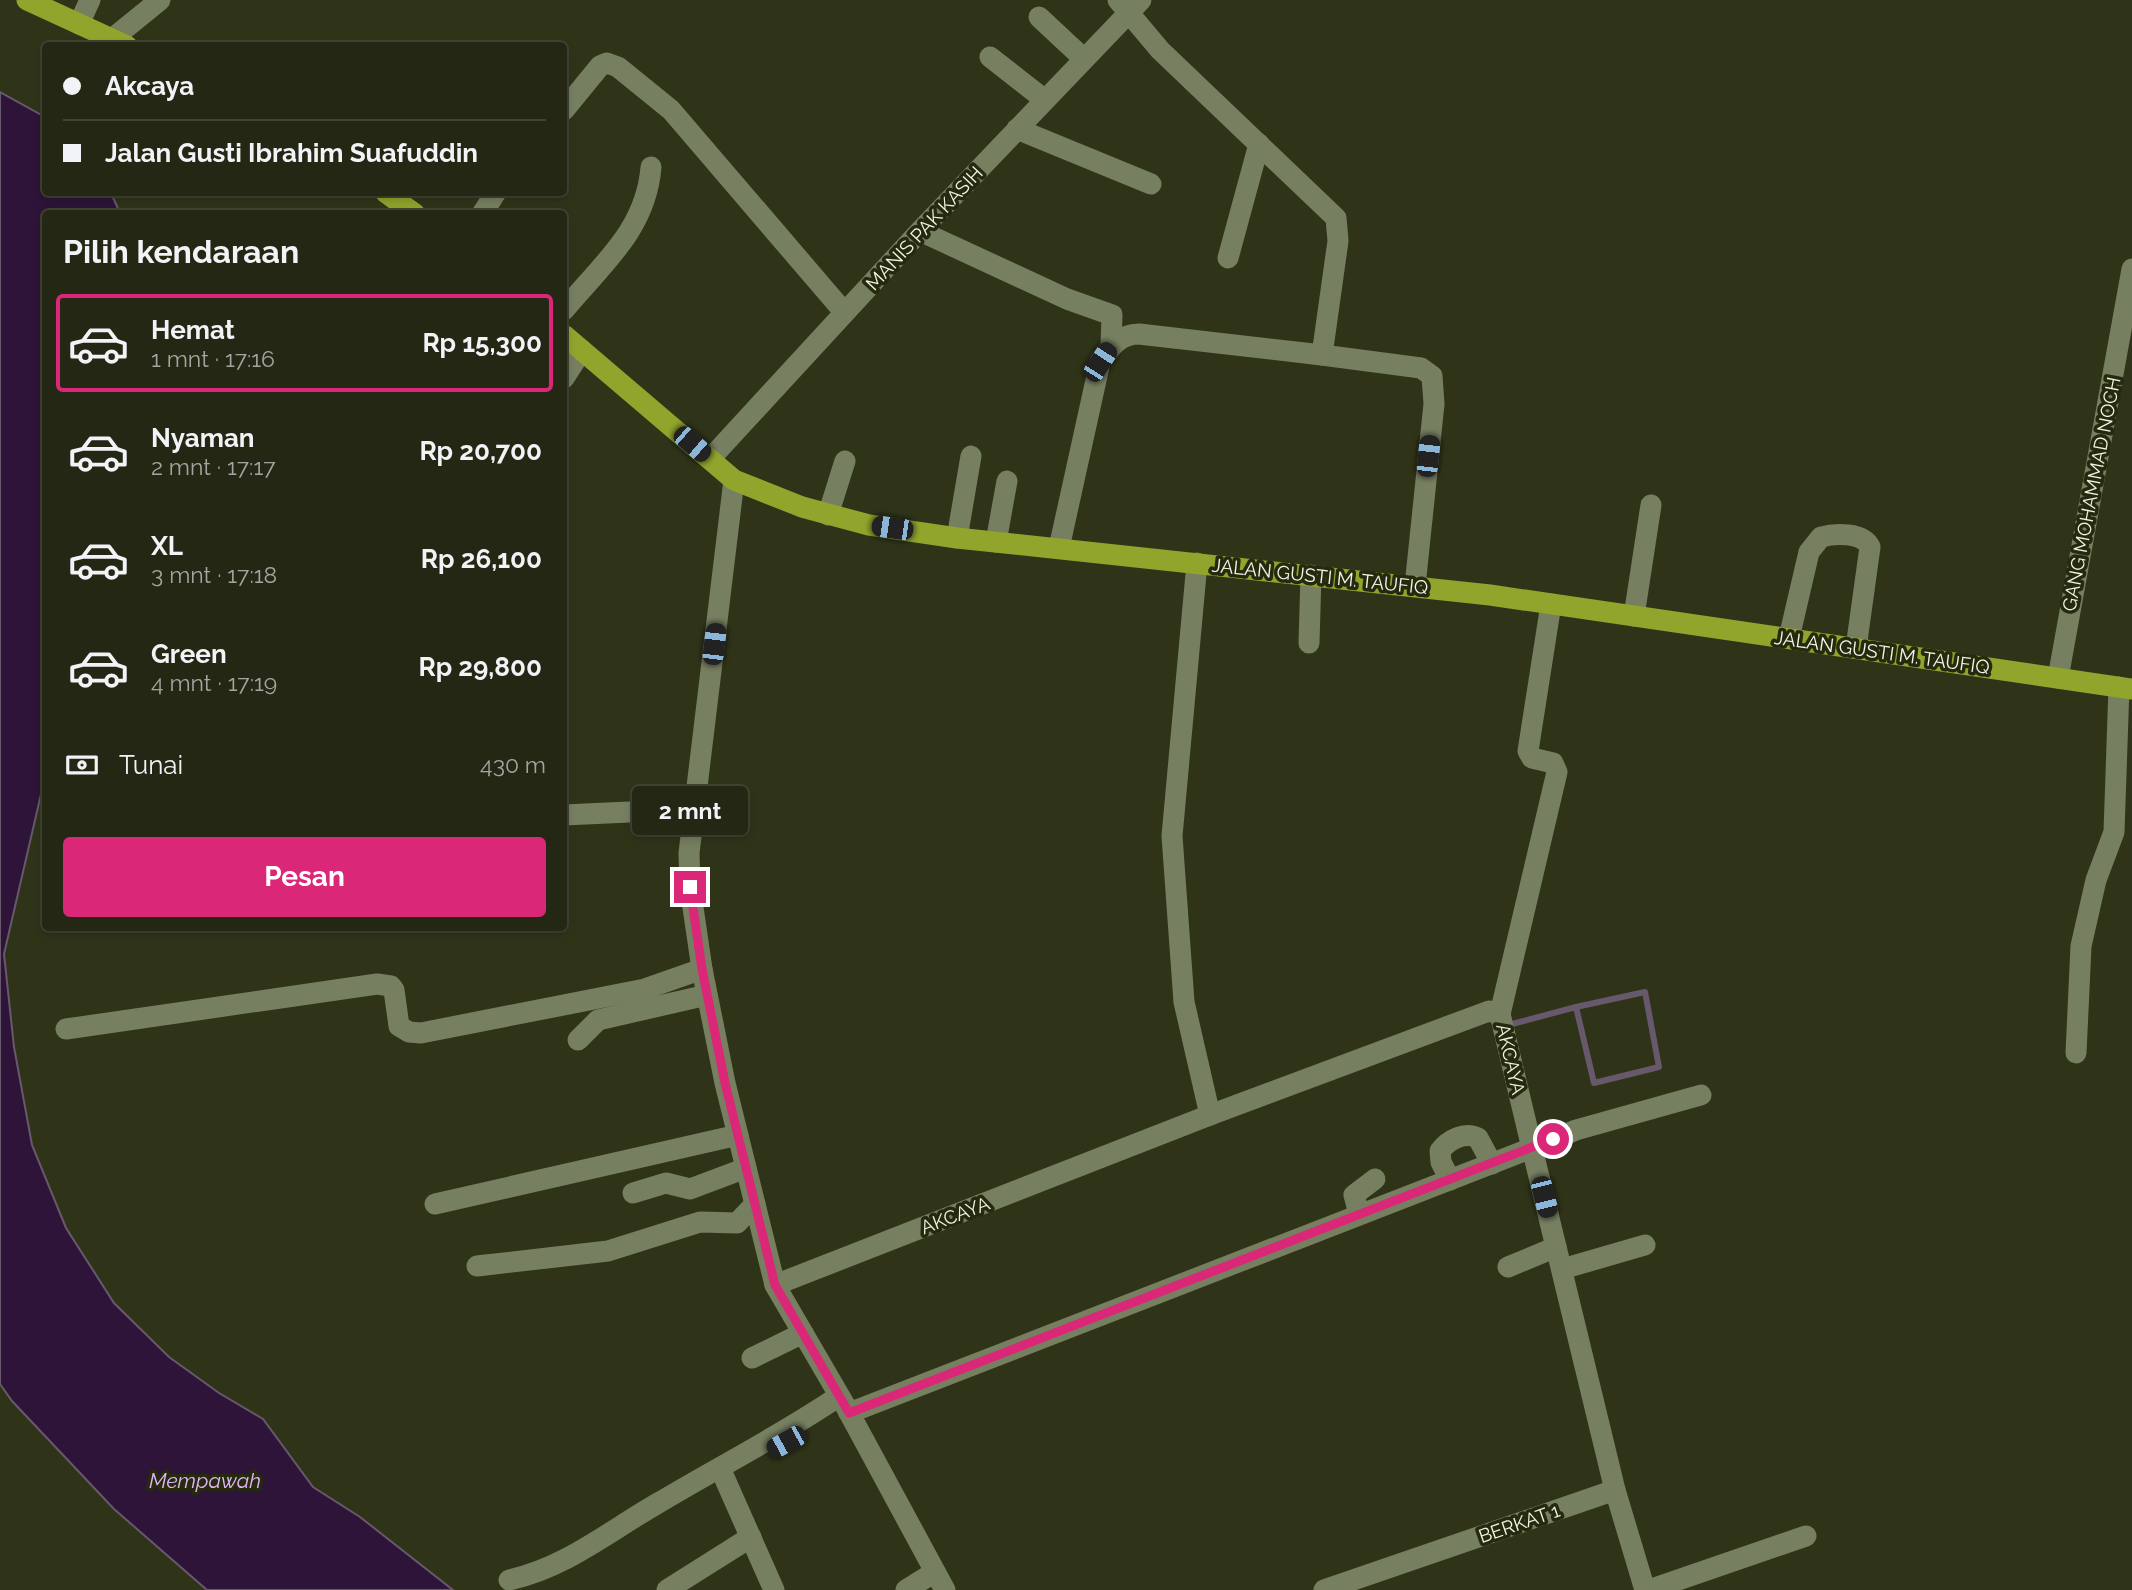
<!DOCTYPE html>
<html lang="id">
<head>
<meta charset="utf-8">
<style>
	:root { --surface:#232713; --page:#2b2f1c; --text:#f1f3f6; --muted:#a3a5a0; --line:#404433; --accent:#db2777 }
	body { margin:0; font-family:Raleway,sans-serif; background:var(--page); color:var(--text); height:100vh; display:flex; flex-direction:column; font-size:26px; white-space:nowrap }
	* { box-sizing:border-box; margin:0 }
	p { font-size:23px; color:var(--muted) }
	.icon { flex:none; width:38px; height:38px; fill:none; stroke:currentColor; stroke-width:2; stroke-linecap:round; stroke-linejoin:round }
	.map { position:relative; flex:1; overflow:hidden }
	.sheet { position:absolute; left:42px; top:210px; width:525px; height:721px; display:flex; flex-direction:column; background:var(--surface); border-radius:7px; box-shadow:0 4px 10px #0003,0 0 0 2px var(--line) }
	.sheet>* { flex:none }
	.banner { position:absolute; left:42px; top:42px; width:525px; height:154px; border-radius:7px; box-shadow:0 4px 10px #0003,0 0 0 2px var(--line); display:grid; align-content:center; height:154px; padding:0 21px; background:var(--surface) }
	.end { position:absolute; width:32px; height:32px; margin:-16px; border:9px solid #db2777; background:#fff; box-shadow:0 0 0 4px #fff }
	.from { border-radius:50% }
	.bubble { position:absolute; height:49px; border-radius:7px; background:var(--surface); box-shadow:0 4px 10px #0003,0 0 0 2px var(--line); font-size:23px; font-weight:700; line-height:49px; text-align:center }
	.car { position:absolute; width:21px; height:42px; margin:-21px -10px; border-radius:9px; box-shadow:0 0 5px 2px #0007; background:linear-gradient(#222 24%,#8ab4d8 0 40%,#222 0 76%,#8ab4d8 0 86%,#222 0) }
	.banner b { display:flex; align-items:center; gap:24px; height:66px; font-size:26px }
	.banner b+b { border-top:2px solid var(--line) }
	.banner i { width:18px; height:18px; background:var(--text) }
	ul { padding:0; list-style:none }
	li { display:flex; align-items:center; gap:21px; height:98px; margin:0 14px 10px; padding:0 7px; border:4px solid transparent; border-radius:7px }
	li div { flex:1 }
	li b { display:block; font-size:26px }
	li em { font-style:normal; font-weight:700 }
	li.active { border-color:var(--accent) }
	li>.icon { width:63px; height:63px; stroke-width:1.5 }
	h2 { padding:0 21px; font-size:32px; line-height:84px }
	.pay { display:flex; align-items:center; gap:18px; height:77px; padding:0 21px; font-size:26px }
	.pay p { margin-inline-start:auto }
	.cta { display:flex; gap:14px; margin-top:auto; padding:14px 21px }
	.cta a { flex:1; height:80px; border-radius:7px; background:var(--accent); color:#fff; font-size:28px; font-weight:700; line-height:80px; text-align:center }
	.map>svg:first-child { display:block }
	.water { fill:#2d1438; stroke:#68586c; stroke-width:2 }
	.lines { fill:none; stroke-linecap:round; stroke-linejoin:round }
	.stream { stroke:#68586c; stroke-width:6 }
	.minor { stroke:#777f61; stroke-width:21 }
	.major { stroke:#91a42c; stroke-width:21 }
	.route { stroke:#db2777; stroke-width:9 }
	.labels { text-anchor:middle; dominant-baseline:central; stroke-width:7; stroke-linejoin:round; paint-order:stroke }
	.street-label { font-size:19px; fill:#f0f5e4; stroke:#252a0f }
	.water-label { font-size:21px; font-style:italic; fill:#e1b5f8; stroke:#252a0f }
</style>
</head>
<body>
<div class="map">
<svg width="2132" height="1590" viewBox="0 0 2132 1590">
	<rect width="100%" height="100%" fill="#2f3419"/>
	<path class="water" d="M0 92 45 117 46 192 111 193 120 213 46 214 45 777 4 954 14 1047 32 1145 66 1228 114 1303 169 1357 219 1393 263 1419 313 1487 360 1517 453 1590H207L114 1509 12 1401 0 1384Z"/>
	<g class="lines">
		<path class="stream" d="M1512 1024 1576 1007 1594 1083 1659 1067 1645 992 1576 1007"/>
		<g class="minor">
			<path d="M1118 0 1160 50 1336 218 1338 241 1322 355 1421 368 1432 376 1434 404 1415 586"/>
			<path d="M1039 17 1084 59"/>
			<path d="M79 24 90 0"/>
			<path d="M112 39 160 0"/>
			<path d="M990 57 1045 100"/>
			<path d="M564 110 600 66 607 63 618 67 671 110 844 312"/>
			<path d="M1017 129 1151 184"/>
			<path d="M482 214 496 192"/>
			<path d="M920 231 1067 299 1112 315 1111 346"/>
			<path d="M1228 258 1259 144"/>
			<path d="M564 310C602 264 646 230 651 167"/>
			<path d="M564 378 582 350"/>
			<path d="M710 459 920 231 1141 0"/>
			<path d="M734 480 689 853 690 887 702 969 725 1083 775 1285 846 1407 945 1590"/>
			<path d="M828 515 845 461"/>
			<path d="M957 538 971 456"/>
			<path d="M996 542 1007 481"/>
			<path d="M1059 548 1100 362C1110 347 1120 334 1139 334L1322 355"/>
			<path d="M1197 563 1172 836 1184 1002 1210 1115"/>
			<path d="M1634 616 1651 505"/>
			<path d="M1789 638 1809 552 1821 537C1835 533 1863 532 1870 547L1856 648"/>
			<path d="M1309 643 1311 575"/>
			<path d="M2058 678 2132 269"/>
			<path d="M564 815 694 809"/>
			<path d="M66 1029 377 984 391 986 394 990 399 1026 409 1032 421 1033 645 989 702 969"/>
			<path d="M578 1040 598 1020 707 995"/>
			<path d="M2076 1053 2081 946 2096 880 2114 832 2119 687"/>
			<path d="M1450 1180 1441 1162 1440 1151C1448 1140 1465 1131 1478 1138L1492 1164"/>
			<path d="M633 1193 666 1183 690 1189 746 1168"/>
			<path d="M435 1204 738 1135"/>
			<path d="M1359 1214 1354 1195 1375 1179"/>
			<path d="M477 1266 608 1251 700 1222 737 1223 755 1204"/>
			<path d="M1508 1267 1556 1247"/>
			<path d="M1562 1269 1645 1245"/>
			<path d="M775 1285 1210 1115 1489 1011 1500 1014"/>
			<path d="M752 1358 803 1333"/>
			<path d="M849 1413 1532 1148 1500 1014 1557 772 1553 763 1532 758 1528 751 1551 604"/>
			<path d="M720 1468 774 1590"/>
			<path d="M1615 1490 1532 1148 1576 1130 1701 1095"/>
			<path d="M509 1580C567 1567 609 1531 660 1502 720 1466 782 1435 839 1396"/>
			<path d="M667 1590 751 1537"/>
			<path d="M906 1590 935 1572"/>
			<path d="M1324 1590 1615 1490 1645 1590"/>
			<path d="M1649 1590 1806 1536"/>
		</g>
		<g class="major">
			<path d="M27 0 127 46"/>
			<path d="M385 192 415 214"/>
			<path d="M564 335 734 480 802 507 869 525 957 538 1490 595 2132 689"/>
		</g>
	</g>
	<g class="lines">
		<path class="route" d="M690 887 702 969 725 1083 775 1285 849 1413 1553 1139"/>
	</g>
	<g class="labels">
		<g class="street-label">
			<text transform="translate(924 228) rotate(-47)">MANIS PAK KASIH</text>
			<text transform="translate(2091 494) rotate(-79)">GANG MOHAMMAD NOCH</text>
			<text transform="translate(1320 576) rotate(6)">JALAN GUSTI M. TAUFIQ</text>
			<text transform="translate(1882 652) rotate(8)">JALAN GUSTI M. TAUFIQ</text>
			<text transform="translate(1511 1059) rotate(77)">AKCAYA</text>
			<text transform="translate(955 1215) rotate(-21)">AKCAYA</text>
			<text transform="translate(1519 1523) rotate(-19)">BERKAT 1</text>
		</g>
		<g class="water-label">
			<text x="205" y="1480">Mempawah</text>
		</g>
	</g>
</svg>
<i class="end from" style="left:1553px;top:1139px"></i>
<i class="end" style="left:690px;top:887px"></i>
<div class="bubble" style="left:632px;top:786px;width:116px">2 mnt</div>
<i class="car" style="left:1100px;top:362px;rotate:33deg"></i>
<i class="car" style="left:692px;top:444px;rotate:131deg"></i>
<i class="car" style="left:1428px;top:456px;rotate:6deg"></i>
<i class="car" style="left:892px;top:528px;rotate:278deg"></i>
<i class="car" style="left:714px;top:644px;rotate:7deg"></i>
<i class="car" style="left:1544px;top:1197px;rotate:166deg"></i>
<i class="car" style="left:786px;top:1442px;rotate:241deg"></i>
<div class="banner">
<b><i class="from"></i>Akcaya</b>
<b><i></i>Jalan Gusti Ibrahim Suafuddin</b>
</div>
<section class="sheet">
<h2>Pilih kendaraan</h2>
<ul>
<li class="active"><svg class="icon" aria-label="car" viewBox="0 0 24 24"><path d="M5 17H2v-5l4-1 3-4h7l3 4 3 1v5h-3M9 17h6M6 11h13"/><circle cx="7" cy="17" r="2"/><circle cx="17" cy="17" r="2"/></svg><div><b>Hemat</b><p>1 mnt · 17:16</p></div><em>Rp 15,300</em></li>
<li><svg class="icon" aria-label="car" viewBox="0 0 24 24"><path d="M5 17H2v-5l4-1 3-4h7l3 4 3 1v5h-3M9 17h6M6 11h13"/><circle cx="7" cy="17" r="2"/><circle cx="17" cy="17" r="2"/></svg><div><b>Nyaman</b><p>2 mnt · 17:17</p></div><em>Rp 20,700</em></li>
<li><svg class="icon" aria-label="car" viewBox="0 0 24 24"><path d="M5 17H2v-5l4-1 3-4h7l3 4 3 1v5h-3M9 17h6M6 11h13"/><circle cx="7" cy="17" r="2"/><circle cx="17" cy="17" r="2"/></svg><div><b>XL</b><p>3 mnt · 17:18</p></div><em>Rp 26,100</em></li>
<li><svg class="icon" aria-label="car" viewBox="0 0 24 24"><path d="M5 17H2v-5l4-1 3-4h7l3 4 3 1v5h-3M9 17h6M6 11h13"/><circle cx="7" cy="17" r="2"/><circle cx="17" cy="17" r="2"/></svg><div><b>Green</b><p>4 mnt · 17:19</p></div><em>Rp 29,800</em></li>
</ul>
<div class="pay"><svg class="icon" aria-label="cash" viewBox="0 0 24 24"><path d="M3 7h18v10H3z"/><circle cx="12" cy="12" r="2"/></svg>Tunai<p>430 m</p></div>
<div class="cta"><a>Pesan</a></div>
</section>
</div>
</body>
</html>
